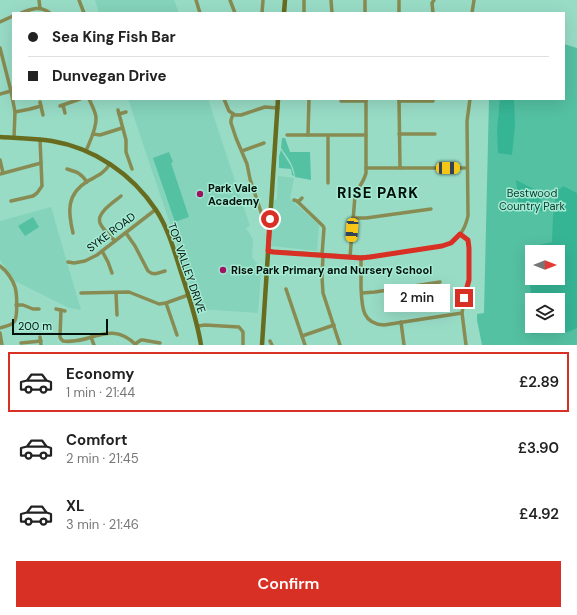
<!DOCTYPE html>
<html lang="en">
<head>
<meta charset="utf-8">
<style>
	:root { --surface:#fff; --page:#f2f2f2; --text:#222; --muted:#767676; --line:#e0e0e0; --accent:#d93025 }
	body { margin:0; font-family:"DM Sans",sans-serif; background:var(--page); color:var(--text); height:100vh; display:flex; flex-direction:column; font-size:15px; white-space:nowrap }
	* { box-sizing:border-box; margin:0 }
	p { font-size:13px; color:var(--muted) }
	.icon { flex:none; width:22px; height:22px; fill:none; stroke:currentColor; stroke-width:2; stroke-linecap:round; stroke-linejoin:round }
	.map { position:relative; height:345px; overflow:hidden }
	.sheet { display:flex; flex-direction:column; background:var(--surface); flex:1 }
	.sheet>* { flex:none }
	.guide { position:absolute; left:12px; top:12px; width:553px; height:88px; border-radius:0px; box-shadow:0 4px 16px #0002; display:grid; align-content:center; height:88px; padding:0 16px; background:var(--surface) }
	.needle { width:26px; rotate:90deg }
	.fabs { position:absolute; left:525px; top:245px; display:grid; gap:8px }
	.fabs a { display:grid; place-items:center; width:40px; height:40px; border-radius:0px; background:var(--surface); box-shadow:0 4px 16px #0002; font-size:20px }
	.scale { position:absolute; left:12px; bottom:10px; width:96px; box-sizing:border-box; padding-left:4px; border:2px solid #00100a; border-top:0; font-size:11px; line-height:14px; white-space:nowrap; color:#00100a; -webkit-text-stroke:3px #a5ead3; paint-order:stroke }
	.end { position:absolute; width:18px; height:18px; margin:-9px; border:5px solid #d93025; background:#fff; box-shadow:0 0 0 2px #fff }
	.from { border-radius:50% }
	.bubble { position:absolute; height:28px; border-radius:0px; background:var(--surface); box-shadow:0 4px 16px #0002; font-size:13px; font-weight:600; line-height:28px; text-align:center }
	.car { position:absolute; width:12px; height:24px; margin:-12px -6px; border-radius:5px; box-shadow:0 0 3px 1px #0007; background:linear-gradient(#f5c518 24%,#345 0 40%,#f5c518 0 76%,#345 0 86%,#f5c518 0) }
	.guide b { display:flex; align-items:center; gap:14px; height:38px; font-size:15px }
	.guide b+b { border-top:1px solid var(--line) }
	.guide i { width:10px; height:10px; background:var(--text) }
	ul { padding:7px 0 0; list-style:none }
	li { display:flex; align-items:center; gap:12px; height:60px; margin:0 8px 6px; padding:0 8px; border:2px solid transparent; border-radius:0px }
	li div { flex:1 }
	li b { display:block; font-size:15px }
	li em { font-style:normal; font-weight:600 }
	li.on { border-color:var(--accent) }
	li>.icon { width:36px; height:36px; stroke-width:1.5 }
	.cta { display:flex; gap:8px; margin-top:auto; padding:8px 16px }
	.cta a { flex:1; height:46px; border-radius:0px; background:var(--accent); color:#fff; font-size:16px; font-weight:600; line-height:46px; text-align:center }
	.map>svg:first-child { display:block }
	.built { fill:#84d3ba }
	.green { fill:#54c1a2; fill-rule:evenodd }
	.forest { fill:#36b595; fill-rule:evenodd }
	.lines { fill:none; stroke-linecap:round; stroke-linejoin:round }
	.street { stroke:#888c52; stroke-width:3.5 }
	.secondary { stroke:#686c1f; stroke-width:4.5 }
	.route { stroke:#d93025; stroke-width:5 }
	.poi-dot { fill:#9c1363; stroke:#a5ead3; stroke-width:1.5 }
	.labels { text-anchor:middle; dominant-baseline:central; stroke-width:3; stroke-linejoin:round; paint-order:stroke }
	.poi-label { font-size:11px; font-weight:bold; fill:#00100a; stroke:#a5ead3; text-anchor:start }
	.park-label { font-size:11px; fill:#0a4134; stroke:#a5ead3 }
	.street-label { font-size:11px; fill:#00100a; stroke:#a5ead3 }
	.district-label { font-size:15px; font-weight:bold; letter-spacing:1px; fill:#00100a; stroke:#a5ead3 }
</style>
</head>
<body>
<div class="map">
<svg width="577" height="345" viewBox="0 0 577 345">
	<rect width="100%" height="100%" fill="#98dcc6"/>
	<g class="built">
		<path d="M95 0H174L179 13H99Z"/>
		<path d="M128 99H208L250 226 246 228 253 239 252 257 259 266V270H261L258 313 199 309 149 162Z"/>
		<path d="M278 176 294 178 290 199 319 225 317 251 271 246 274 200H277Z"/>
		<path d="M51 207 66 259 81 310 69 308 15 281 0 260V221Z"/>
	</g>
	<g class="green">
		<path d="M564 44 577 48V345H482L477 320V314L484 313 489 99H564ZM532 252H558V278H532ZM532 300H558V326H532Z"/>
		<path d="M282 138H285L290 152H310L311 180 295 177C294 165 288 158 281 148Z"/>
		<path d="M281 150 291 166 294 176 292 175 291 169 279 168V156Z"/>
		<path d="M169 152 173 162 171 163 189 217 175 222 153 158Z"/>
		<path d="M33 217 39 227 25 236 18 226Z"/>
	</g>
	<g class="forest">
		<path d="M500 99H514L515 125 512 155 498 153 497 130Z"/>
		<path d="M516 180 540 192 543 211 519 212Z"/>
		<path d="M563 186 577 193V328C572 331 568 331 563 334L561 331 532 334 527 330 528 323 526 321 529 316 532 315V326H558V300H548L547 296 540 298 531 294 525 248 552 242 553 217 557 188 560 189ZM532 252H558V278H532Z"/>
	</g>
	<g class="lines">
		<g class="street">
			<path d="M39 0 40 8"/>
			<path d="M79 0 84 13"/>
			<path d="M196 0 200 13"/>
			<path d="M230 0 235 13"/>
			<path d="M304 0V13"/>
			<path d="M331 0 332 13"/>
			<path d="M365 0V13"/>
			<path d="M399 0V13"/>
			<path d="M21 13C31 9 40 5 50 13"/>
			<path d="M262 13 263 0"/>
			<path d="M433 13 432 3 434 0"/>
			<path d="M472 13 474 0"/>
			<path d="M0 22 13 16"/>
			<path d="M0 48 11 91 15 112 14 138"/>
			<path d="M0 94 11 91"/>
			<path d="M224 99 229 111 235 115H241L265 107 278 108"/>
			<path d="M399 99 400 168"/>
			<path d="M341 101H366"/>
			<path d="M399 101H433"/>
			<path d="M40 102 43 115"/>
			<path d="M63 105 65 113"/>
			<path d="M60 106 80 99"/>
			<path d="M118 110 126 140V152L132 169"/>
			<path d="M15 112 30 109 41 106"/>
			<path d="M119 114 126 112"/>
			<path d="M233 114 231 120V123L236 138 247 164 250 179 264 221"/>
			<path d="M93 134 100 135 122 128"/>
			<path d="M399 134H435"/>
			<path d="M287 135H366"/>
			<path d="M308 135 309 99"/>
			<path d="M328 135V183"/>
			<path d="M86 151C90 141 97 128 96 117 95 111 92 105 89 99"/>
			<path d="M242 151 264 143"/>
			<path d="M0 160 3 173"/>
			<path d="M366 168H467"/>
			<path d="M67 169C77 172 81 173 87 182"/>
			<path d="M0 174 41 163"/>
			<path d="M294 200 297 201 323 226 324 228 322 255"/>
			<path d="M11 201 33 196 37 193 42 186 40 139"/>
			<path d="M298 202 302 198"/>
			<path d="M353 218H366L431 209"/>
			<path d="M73 233C68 212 66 194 88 181 99 175 103 174 110 164"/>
			<path d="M126 233 135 246 148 271C154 276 158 273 165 271"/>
			<path d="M460 234 468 240 469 248V280L464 302 462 313 466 345"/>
			<path d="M115 241C110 236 103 230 100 223 96 213 114 202 121 196"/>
			<path d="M102 251 108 262 112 273"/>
			<path d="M268 251 361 257 376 256 442 246C457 242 465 230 468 216L467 121 470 99"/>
			<path d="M323 256 322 277 323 293 340 345"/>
			<path d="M350 257 355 196C358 187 364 182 366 173V99"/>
			<path d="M361 257C361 267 361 277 361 287 362 305 361 324 384 325L462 313"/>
			<path d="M68 262 74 263 85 261 97 255 155 210"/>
			<path d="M0 266C6 270 13 280 15 287 17 293 18 317 14 322 11 326 5 326 0 328"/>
			<path d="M286 289 305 345"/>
			<path d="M81 293 129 292 159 304 166 303 188 295"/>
			<path d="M116 293 117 315"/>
			<path d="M362 293 375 292 440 282"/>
			<path d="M166 303 177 335"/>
			<path d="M16 305H23L33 309H39"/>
			<path d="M56 309 65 311"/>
			<path d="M61 310 60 337 61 339 63 341C90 345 110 319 136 345"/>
			<path d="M401 322 404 345"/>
			<path d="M198 326 205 325 239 327 243 332V345"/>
			<path d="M0 333 2 345"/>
			<path d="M302 336 334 325"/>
			<path d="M40 337 41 345"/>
			<path d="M91 337 94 345"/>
			<path d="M270 341 272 345"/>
			<path d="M21 343 41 341"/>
			<path d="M135 344 141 340H143L160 343"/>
		</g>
		<g class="secondary">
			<path d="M284 13 285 0"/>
			<path d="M0 137C17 138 35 138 52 141 94 148 132 174 156 210 168 228 174 250 181 272 189 296 197 320 201 345"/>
			<path d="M262 345 278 99"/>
		</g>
	</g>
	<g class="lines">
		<path class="route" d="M270 219 268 251 273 252 361 258 370 257 442 246 451 243 460 234 468 240 469 248V280L464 298"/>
	</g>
	<g class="poi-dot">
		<circle cx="200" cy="194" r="4"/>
		<circle cx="223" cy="270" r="4"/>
	</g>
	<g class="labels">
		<g class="poi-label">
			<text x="208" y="188">Park Vale<tspan x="208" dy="13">Academy</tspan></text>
			<text x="231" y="270">Rise Park Primary and Nursery School</text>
		</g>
		<g class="park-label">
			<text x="532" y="193">Bestwood<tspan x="532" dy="13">Country Park</tspan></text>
		</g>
		<g class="street-label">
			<text transform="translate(111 232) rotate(-37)">SYKE ROAD</text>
			<text transform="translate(187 268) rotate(71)">TOP VALLEY DRIVE</text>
		</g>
		<g class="district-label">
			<text x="378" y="193">RISE PARK</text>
		</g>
	</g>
</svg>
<div class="fabs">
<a><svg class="needle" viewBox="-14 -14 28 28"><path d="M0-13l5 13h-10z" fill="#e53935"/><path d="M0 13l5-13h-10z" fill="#767676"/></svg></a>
<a><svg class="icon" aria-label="layers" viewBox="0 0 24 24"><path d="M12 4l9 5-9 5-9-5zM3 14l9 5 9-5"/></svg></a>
</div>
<div class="scale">200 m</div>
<i class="end from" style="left:270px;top:219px"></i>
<i class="end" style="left:464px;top:298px"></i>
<div class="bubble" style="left:384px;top:284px;width:66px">2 min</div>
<i class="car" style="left:448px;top:168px;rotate:90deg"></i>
<i class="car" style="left:352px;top:230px;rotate:184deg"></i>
<div class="guide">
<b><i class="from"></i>Sea King Fish Bar</b>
<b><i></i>Dunvegan Drive</b>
</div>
</div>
<section class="sheet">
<ul>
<li class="on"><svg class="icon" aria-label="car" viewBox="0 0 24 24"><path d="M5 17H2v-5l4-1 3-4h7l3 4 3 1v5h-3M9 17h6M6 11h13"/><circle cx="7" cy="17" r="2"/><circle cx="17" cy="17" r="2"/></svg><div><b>Economy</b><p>1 min · 21:44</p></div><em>£2.89</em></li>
<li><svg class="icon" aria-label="car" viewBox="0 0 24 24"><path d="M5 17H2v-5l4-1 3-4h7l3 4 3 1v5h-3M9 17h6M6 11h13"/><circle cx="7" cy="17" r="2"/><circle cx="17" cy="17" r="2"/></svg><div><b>Comfort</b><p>2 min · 21:45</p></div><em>£3.90</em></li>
<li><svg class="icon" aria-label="car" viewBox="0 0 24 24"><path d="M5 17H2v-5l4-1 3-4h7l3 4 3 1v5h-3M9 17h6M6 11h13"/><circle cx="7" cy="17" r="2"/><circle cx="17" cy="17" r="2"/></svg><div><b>XL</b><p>3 min · 21:46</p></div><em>£4.92</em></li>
</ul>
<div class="cta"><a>Confirm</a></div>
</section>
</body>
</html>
